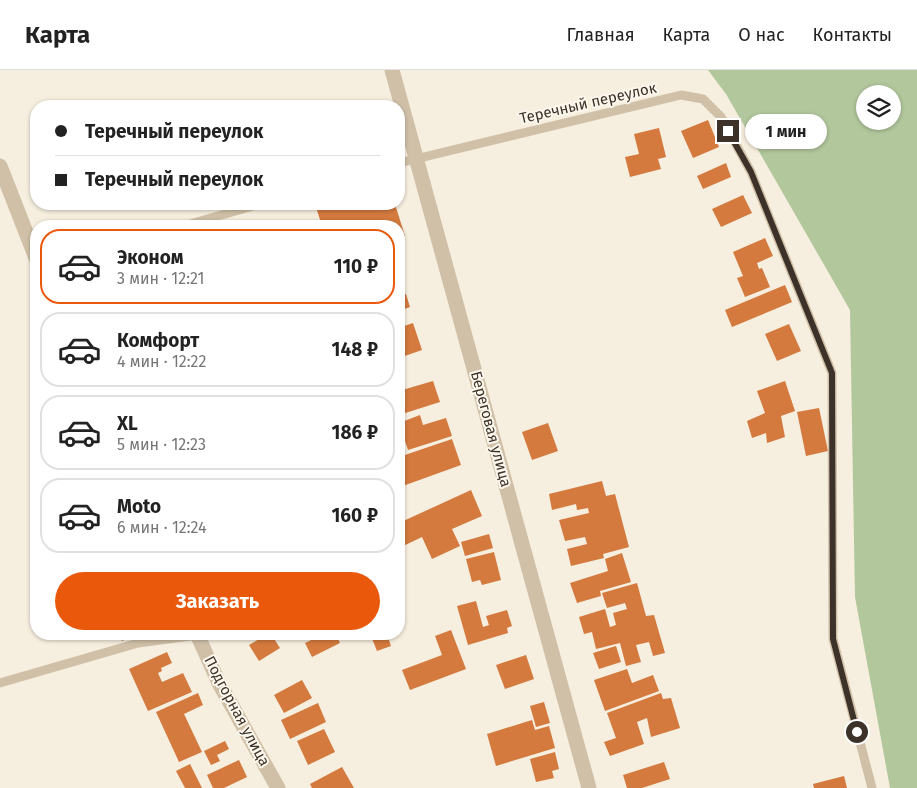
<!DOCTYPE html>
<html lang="ru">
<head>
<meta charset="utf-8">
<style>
	:root { --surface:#fff; --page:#f6f6f6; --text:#222; --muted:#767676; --line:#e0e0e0; --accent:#ea580c }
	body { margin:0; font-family:"Fira Sans",sans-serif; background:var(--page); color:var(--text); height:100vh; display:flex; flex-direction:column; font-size:19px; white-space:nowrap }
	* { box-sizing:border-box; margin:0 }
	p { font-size:16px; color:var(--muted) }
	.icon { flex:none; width:28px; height:28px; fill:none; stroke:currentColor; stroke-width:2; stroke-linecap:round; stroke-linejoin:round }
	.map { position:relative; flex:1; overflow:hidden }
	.drawer { position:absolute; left:30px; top:150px; width:375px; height:420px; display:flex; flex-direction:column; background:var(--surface); border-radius:20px; box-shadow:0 1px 4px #0004 }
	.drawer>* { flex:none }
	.guide { position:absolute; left:30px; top:30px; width:375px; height:110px; border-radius:20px; box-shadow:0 1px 4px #0004; display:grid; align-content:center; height:110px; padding:0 25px; background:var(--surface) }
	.buttons { position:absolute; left:856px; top:15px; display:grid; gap:10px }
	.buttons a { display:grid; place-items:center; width:45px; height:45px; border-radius:50%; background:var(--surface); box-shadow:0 1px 4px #0004; font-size:25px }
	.end { position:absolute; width:22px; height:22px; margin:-11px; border:6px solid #3c3229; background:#fff; box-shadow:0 0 0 2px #fff }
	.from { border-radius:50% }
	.bubble { position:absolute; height:35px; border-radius:18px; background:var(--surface); box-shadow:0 1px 4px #0004; font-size:16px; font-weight:700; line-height:35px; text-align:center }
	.guide b { display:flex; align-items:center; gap:18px; height:48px; font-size:19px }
	.guide b+b { border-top:1px solid var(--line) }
	.guide i { width:12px; height:12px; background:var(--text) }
	ul { padding:9px 0 0; list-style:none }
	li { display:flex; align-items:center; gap:15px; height:75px; margin:0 10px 8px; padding:0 15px; border:2px solid var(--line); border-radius:20px }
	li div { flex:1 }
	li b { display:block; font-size:19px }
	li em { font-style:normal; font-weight:700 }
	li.selected { border-color:var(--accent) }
	li>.icon { width:45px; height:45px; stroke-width:1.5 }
	.cta { display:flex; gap:10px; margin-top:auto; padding:10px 25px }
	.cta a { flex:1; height:58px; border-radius:30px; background:var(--accent); color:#fff; font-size:20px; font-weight:700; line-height:58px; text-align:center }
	header { display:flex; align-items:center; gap:30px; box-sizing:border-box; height:70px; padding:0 25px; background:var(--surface); border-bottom:1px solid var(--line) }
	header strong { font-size:24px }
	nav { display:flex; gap:28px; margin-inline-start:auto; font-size:18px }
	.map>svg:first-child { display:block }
	.green { fill:#b2c79c; fill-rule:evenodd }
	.building { fill:#d47a3e }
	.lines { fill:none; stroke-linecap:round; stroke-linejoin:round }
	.lane { stroke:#d0c0a8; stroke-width:9 }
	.street { stroke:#d0c0a8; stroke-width:15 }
	.route { stroke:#3c3229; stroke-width:6 }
	.labels { text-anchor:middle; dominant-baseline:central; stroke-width:4; stroke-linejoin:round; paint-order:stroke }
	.street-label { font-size:15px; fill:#3c3229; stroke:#fcf7ec }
</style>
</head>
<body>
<header>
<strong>Карта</strong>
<nav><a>Главная</a><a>Карта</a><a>О нас</a><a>Контакты</a></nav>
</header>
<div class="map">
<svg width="917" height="718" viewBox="0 0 917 718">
	<rect width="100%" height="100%" fill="#f6eede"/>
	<path class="green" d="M708 0H917V718H890L855 527 850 240 726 24ZM865 24H892V51H865Z"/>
	<g class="building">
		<path d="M708 50 719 77 693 88 681 61Z"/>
		<path d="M659 58 666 87 658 89 661 99 630 107 625 87 639 84 634 64Z"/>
		<path d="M726 93 731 107 703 119 697 106Z"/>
		<path d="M743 125 752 143 721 157 712 139Z"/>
		<path d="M315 134H395L405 166 399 169V156H322Z"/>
		<path d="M765 168 773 186 757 193 759 199 762 198 770 217 745 227 737 208 743 206 733 182Z"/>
		<path d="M785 215 792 232 732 257 725 240Z"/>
		<path d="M406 224 410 237 399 241V227Z"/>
		<path d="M402 250 404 256 413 253 422 280 399 288V251Z"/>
		<path d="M789 254 801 281 777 291 765 264Z"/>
		<path d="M433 311 440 332 399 345V321Z"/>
		<path d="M785 311 795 341 781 346 785 367 767 373 766 363 752 368 747 351 765 343 757 321Z"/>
		<path d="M819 338 828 381 806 386 797 342Z"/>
		<path d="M420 345 423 355 446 348 452 366 408 380 399 353Z"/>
		<path d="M548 353 558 381 532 390 522 362Z"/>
		<path d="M452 369 461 395 400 417 399 387Z"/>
		<path d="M602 411 606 426 615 424 629 477 603 484 604 488 571 496 567 479 587 474 585 467 565 471 559 450 589 443 588 438 577 440 576 434 552 440 549 424Z"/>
		<path d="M471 420 482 446 452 459 460 476 432 489 422 467 399 478V453Z"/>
		<path d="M489 464 493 478 465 486 461 472Z"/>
		<path d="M494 482 501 510 482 515 480 510 472 512 466 489Z"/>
		<path d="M622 483 631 512 600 521 601 526 577 533 570 513 608 501 605 489Z"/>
		<path d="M637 513 646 546 654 545 665 583 653 586 649 572 636 575 641 592 626 596 620 573 596 579 592 562 584 564 579 547 605 539 610 557 616 555 613 543 627 539 625 533 607 538 602 523Z"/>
		<path d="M476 531 483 557 489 555 486 546 507 540 512 556 507 558 508 563 468 575 457 536Z"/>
		<path d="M451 560 466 599 410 620 402 600 442 585 435 566Z"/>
		<path d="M119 564H137L122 571Z"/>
		<path d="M268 564H271L280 578 259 591 249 575Z"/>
		<path d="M324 564H336L340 573 312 587 305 573Z"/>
		<path d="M376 564H387L391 576 377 581 371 566Z"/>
		<path d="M616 576 621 592 599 599 593 583Z"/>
		<path d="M167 582 172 593 161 598 162 601 158 603 162 612 183 603 192 622 148 641 129 599Z"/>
		<path d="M526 585 534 609 505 619 496 595Z"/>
		<path d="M627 599 632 613 653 605 659 621 605 641 594 610Z"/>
		<path d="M302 610 312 628 284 643 274 625Z"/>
		<path d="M198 623 203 635 184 644 202 682 179 692 156 642Z"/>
		<path d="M661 623 663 629 671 628 680 658 651 667 647 648 637 652 644 674 610 686 604 672 616 668 607 643Z"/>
		<path d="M544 632 550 653 536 657 530 636Z"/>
		<path d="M318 633 326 652 290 669 281 650Z"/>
		<path d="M532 650 535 660 549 656 555 678 496 696 487 664Z"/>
		<path d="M324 659 335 682 308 695 297 671Z"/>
		<path d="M225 671 229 679 217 685 220 691 211 695 204 681Z"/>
		<path d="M555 682 559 699 552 701 554 708 536 712 530 689Z"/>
		<path d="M239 690 247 707 224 718H213L207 705Z"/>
		<path d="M664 692 670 709 642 718H627L623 705Z"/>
		<path d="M190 694 202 718H185L176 701Z"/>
		<path d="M342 697 354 718H312L310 714Z"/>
		<path d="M844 706 847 718H814L813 714Z"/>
	</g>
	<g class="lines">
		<g class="lane">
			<path d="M399 93 681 25 703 29 721 47 751 102 832 303 833 569 872 718"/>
			<path d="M183 156 260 134"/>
			<path d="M0 613 138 573 198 565"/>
		</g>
		<g class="street">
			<path d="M392 0 589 718"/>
			<path d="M0 96 36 188"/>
			<path d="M197 564 219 613 278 718"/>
		</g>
	</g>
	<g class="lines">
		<path class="route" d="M728 61 751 102 832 303 833 569 857 662"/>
	</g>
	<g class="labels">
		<g class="street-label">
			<text transform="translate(588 33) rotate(-13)">Теречный переулок</text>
			<text transform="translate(491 359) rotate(75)">Береговая улица</text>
			<text transform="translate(237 641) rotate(62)">Подгорная улица</text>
		</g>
	</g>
</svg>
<div class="buttons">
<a><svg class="icon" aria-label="layers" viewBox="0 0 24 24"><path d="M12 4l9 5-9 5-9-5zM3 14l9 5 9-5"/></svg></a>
</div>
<i class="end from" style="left:857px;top:662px"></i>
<i class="end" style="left:728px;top:61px"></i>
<div class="bubble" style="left:745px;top:44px;width:82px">1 мин</div>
<div class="guide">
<b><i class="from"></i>Теречный переулок</b>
<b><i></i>Теречный переулок</b>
</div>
<section class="drawer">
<ul>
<li class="selected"><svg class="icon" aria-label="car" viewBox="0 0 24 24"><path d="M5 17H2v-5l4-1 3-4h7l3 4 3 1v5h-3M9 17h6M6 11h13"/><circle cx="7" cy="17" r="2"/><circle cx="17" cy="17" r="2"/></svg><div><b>Эконом</b><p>3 мин · 12:21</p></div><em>110 ₽</em></li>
<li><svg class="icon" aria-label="car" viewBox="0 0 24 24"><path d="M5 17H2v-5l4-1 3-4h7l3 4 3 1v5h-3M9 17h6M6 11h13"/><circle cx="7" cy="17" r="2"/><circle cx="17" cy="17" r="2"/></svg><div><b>Комфорт</b><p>4 мин · 12:22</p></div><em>148 ₽</em></li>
<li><svg class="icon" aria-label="car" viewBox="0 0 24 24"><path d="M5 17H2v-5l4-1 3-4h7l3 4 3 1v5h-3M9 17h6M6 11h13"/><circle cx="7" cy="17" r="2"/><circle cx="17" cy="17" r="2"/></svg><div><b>XL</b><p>5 мин · 12:23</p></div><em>186 ₽</em></li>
<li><svg class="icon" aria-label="car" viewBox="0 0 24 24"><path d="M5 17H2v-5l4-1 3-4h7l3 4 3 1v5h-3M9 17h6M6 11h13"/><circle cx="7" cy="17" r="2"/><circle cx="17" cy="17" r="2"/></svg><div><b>Moto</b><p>6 мин · 12:24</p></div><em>160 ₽</em></li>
</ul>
<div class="cta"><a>Заказать</a></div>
</section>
</div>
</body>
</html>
